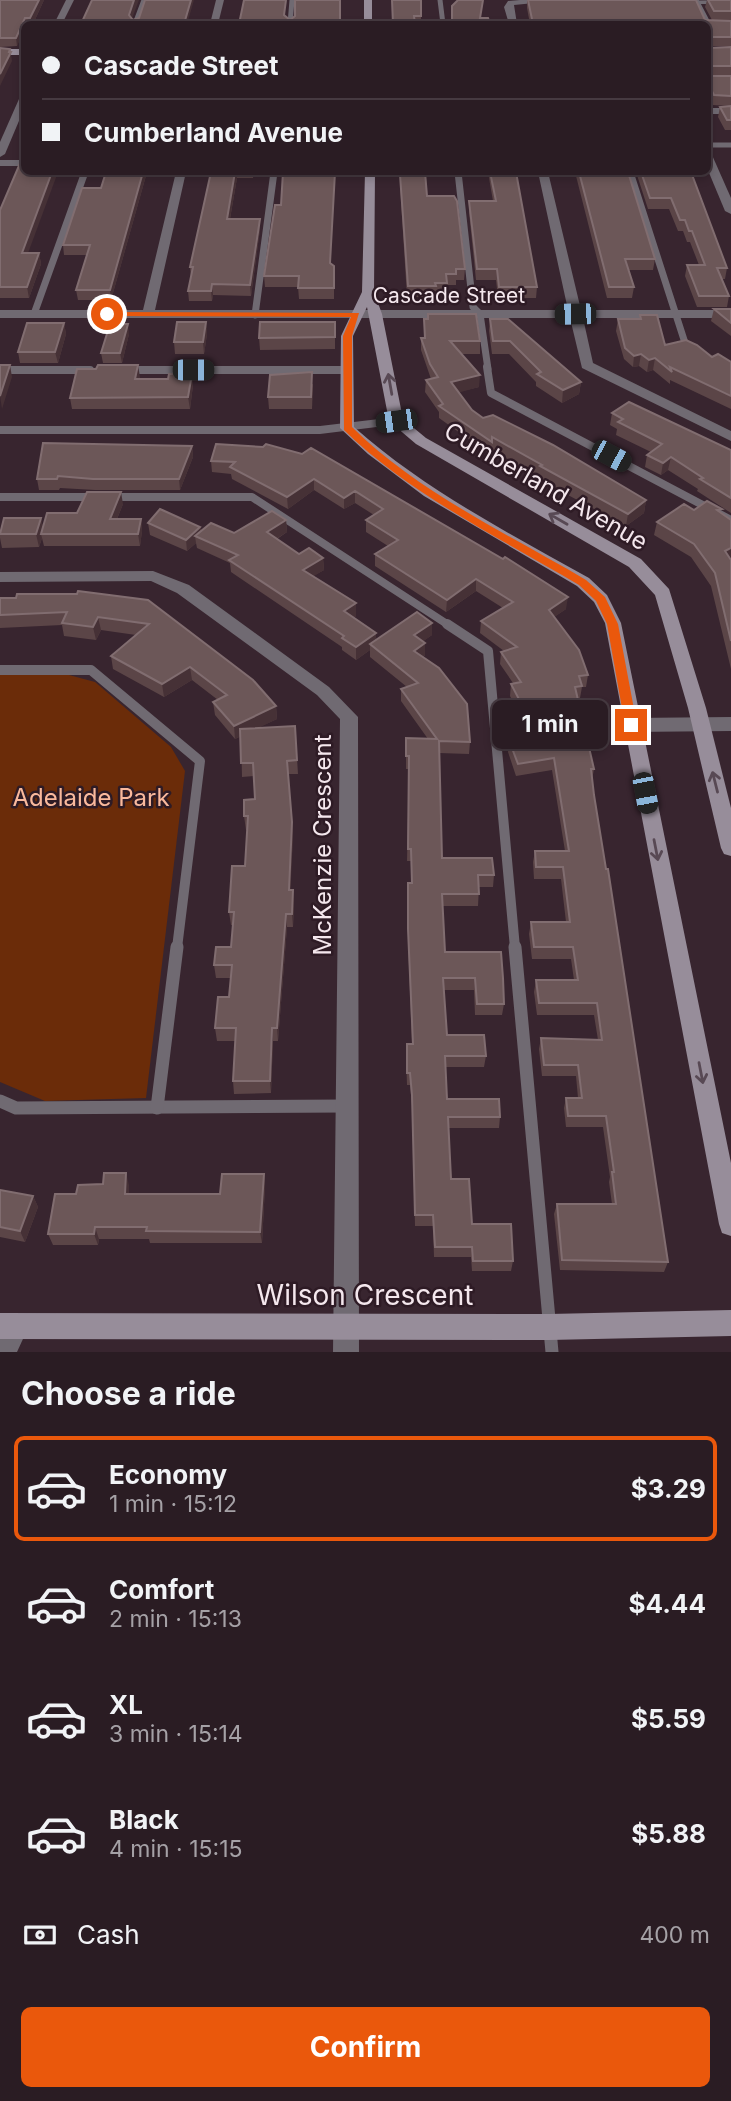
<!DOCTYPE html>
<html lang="en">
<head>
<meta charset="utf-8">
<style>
	:root { --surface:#2a1c23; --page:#362930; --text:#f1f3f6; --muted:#a5a1a6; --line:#463a41; --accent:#ea580c }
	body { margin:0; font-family:Inter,sans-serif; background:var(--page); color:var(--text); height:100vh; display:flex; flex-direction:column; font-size:26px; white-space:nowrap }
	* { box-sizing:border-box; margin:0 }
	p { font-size:23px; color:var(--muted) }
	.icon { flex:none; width:38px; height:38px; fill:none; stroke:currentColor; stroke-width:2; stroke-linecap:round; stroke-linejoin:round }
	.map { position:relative; height:1352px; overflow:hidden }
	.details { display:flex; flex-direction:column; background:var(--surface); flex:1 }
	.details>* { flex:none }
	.top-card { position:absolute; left:21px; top:21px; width:690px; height:154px; border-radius:10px; box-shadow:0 4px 10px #0003,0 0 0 2px var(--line); display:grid; align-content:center; height:154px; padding:0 21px; background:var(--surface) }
	.end { position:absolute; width:32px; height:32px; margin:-16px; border:9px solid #ea580c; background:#fff; box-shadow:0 0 0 4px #fff }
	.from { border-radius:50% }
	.bubble { position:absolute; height:49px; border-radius:10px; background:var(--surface); box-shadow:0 4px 10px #0003,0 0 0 2px var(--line); font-size:23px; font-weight:700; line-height:49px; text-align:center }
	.car { position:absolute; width:21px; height:42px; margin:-21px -10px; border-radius:9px; box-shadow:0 0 5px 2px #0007; background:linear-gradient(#222 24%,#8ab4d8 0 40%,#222 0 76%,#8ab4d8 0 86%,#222 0) }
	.top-card b { display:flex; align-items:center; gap:24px; height:66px; font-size:26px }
	.top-card b+b { border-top:2px solid var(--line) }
	.top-card i { width:18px; height:18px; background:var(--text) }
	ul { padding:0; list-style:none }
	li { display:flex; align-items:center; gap:21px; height:105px; margin:0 14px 10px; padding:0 7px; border:4px solid transparent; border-radius:10px }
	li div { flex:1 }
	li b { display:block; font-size:26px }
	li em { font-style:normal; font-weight:700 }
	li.on { border-color:var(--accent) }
	li>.icon { width:63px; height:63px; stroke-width:1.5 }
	h2 { padding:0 21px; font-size:32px; line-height:84px }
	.pay { display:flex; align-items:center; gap:18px; height:77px; padding:0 21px; font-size:26px }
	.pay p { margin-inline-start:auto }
	.button { display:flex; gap:14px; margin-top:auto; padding:14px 21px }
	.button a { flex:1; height:80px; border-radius:10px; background:var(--accent); color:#fff; font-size:28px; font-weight:700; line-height:80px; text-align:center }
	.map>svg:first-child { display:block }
	.green { fill:#6b2c09 }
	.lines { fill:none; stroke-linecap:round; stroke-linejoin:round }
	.lane-far4 { stroke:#706a72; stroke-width:5 }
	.lane-far3 { stroke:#706a72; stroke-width:7 }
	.lane-far2 { stroke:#706a72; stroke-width:8 }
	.lane-far1 { stroke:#706a72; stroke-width:10 }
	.lane { stroke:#706a72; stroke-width:13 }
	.street { fill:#706a72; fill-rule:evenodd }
	.secondary { fill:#978d9a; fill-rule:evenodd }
	.wall { fill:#5b4547 }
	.shaded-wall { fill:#463136 }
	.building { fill:#6c5758; stroke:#816d70; stroke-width:2 }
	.oneway { stroke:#584954 }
	.route { fill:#ea580c }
	.labels { text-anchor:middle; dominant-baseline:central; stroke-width:5; stroke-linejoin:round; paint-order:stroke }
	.far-street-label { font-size:21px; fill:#f4e7ed; stroke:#2e1b25 }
	.street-label { font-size:24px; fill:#f4e7ed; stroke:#2e1b25 }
	.park-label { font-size:24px; fill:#fab99c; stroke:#2e1b25 }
	.near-street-label { font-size:28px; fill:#f4e7ed; stroke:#2e1b25 }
</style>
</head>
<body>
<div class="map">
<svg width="731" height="1352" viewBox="0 0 731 1352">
	<rect width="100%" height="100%" fill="#38252f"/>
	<path class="green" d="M0 675H69L95 682 171 747 185 771 146 1098 45 1101 0 1082Z"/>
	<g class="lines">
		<g class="lane-far4">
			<path d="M440 0 443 24"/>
			<path d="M696 0 709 25"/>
			<path d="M135 24 144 0"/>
			<path d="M290 24 292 0"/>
			<path d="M707 145H731"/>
		</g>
		<g class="lane-far3">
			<path d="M458 172 473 307 480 314 488 369"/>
			<path d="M630 172 686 346 692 348"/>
			<path d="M34 314 85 172"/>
			<path d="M255 315 274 172"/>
		</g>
		<g class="lane-far2">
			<path d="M487 367 491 393 731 520"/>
			<path d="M0 370H90"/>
			<path d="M126 370H346"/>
			<path d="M0 497H96"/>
			<path d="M111 497H252L450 626"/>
		</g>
		<g class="lane-far1">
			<path d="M447 624 488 651 515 948"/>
			<path d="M0 670H91L200 761 177 948"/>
		</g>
		<g class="lane">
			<path d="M515 947 552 1352"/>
			<path d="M0 1101 16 1108 346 1106"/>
			<path d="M157 1108 177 947"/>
		</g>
		<g class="street">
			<path d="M66 0H74L62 24H54Z"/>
			<path d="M216 0H224L218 24H210Z"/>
			<path d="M520 0H555V1L514 5 517 24H509L504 7 508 1Z"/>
			<path d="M731 0V4H674L670 1Z"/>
			<path d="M24 96V109L5 154 0 157V142L19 99Z"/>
			<rect x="707" y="108" width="24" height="6"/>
			<path d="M707 152 712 155 731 198V214L725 211 707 168Z"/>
			<rect x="0" y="160" width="24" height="6"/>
			<path d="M176 172H186L155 310H568L538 172H548L581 310H731V318H583L593 363 731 431V441L582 368 570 318H0V310H143Z"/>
			<path d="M396 417 403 421 401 424 320 434H0V426H320Z"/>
			<path d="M153 571 189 585 329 687 358 717 359 1352H333L340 719 317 695 177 593 151 581 0 582V572Z"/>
			<path d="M731 717V731L631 732 625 730 622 725 625 720 631 718Z"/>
			<path d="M15 1315 24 1319 28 1328 17 1352H0V1330L6 1319Z"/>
		</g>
		<g class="secondary">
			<rect x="364" y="0" width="8" height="24"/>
			<rect x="0" y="49" width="24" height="6"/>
			<path d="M365 172H375L374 292 382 314 403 419 426 438 641 559 669 589 706 708 731 808V856L724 854 721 848 688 708 655 595 629 567 416 444 389 421 367 307 353 336 354 427C425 490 507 532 589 578L607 595 621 623 731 1163V1236L722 1233 719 1224 605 623 594 602 577 586 424 496 368 454 340 428 341 336 362 292Z"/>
			<path d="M731 1310V1336L549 1340 0 1339V1313L549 1314Z"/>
		</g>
	</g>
	<g class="wall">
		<path d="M0 0H44L33 24H24L17 46 0 47Z"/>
		<path d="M392 0 421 16V24H393Z"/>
		<path d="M527 0 705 20 731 21V46H708L709 48 731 47V76H708H731V130H725L718 117 720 107 730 106 712 105 707 95V24H530L527 8Z"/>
		<path d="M707 0H731V21L712 20 705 7Z"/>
		<path d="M106 172H147L111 300H78L76 290 87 255H64L63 245 101 188Z"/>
		<path d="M211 172H254L253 178H237L230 219H260V229L251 296 213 295 212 301H189L188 291 191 277 190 267Z"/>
		<path d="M402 172H439V177H426L427 196 465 269 464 280H456V285H447V294H435V297H407L400 185V175H402Z"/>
		<path d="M488 172H516L537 287 536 298H498L496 280H476L469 212V201H493Z"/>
		<path d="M575 172H628L655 259 653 270H629L634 287 632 298H607Z"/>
		<path d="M636 172H691L727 268 725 279H722L729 296 727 307H697L685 276 687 265H699L690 242H687L683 231H678L669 209H648Z"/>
		<path d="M281 205 330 263 334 266V299H299L298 287H265L264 276Z"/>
		<path d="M0 210 28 253H39L41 264 29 298H0Z"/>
		<path d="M714 309H731V336L711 321Z"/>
		<path d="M640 315 665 345 731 362V409L670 380V384L653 370 647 372 639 366 633 367 624 359 616 331 618 319H640Z"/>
		<path d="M424 319 480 341V354H461L479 387 458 392 472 410 483 418 646 500 644 513 626 526 538 479V477L492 450 491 455 439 418V412L425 392 426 380 431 379 421 350V338H424Z"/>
		<path d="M490 319 581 382 579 394 562 403 536 386V382L509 354H492L489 331Z"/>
		<path d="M206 322 207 334 204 354H175L174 342Z"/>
		<path d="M335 322V349L260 350 259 338Z"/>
		<path d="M64 323 66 334 58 363H20L18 352Z"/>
		<path d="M129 334 122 363H103L101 353Z"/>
		<path d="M140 377 139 379 193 385 190 409H72L70 398Z"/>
		<path d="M313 384 312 409H269L268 397Z"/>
		<path d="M612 413 731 450V513L697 491 698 489 668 470 661 475 645 467 647 455 651 452 616 435 617 429 610 425Z"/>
		<path d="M192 446 193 457 180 490H95L60 488 59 490H39L37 479Z"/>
		<path d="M302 454 566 609 554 617 588 675 586 687H582L580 698H578L594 769 592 780 594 795 668 1262 664 1272 560 1270 554 1214 557 1204H612L609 1182 610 1177 603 1127H566L564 1108 566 1098H578L576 1076H542L539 1049 541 1038 598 1040 594 1015H537L534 992 536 980H574L571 959H532L529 934 531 922H566L561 879H534L533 862 535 851H565L552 770 516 776 508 752 509 740H510L505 716 506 704H514L510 696 511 684 513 683 500 664 501 652 504 651 480 633 481 621 503 608 476 591 446 612 375 566V554L388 546 366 532V520L374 515 355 503 344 509 314 490 288 509 232 479 231 474 212 472 211 461Z"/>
		<path d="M123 504 117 519H141L142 531 140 546H44L42 538 39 547 2 548 0 538V531L41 518 43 528 77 513Z"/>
		<path d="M694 510 721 513 731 520V669L711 586 691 557 654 535 657 522Z"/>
		<path d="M286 520 287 532 277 539 299 554 323 558 324 570 313 576 356 616 353 618 376 633V640L432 623V635L423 641 425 655 423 657 470 742 469 754 439 753 442 858 494 875 493 887H479L478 906H442L445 952 504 1004 502 1015H475L474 990H444L447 1035 486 1056 484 1067H445L447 1099 500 1117 499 1128H449L451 1179 472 1224 513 1261 511 1271H472L471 1257H434L433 1226H415L412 1106 410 1085H407L406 1056 407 1044H412L408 941V895L411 883V861H407L409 769H406V751L428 739 401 701V689L407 687 370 657V650L356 660 342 650V647L231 572 230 563 197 548 196 543 187 551 150 535 148 523 200 527 201 531 234 533Z"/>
		<path d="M0 598 148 600 276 706 277 719 257 728 295 726 298 774H288L293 836 290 890 294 903 293 927H287L278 1041H273L271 1093 234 1094 233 1081 235 1041H217L215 1028 229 997 231 978H216L214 965 231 947 233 925H231L229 912 245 866 247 830H246L244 816 255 799 254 776 242 777 241 736 235 739 215 715 213 702 218 700 192 680 164 697 113 669 111 656 136 635 101 630 96 640 64 636 62 625 0 628Z"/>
		<path d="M264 1174 265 1186 262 1243H150L149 1239H99L98 1245H53L48 1234 129 1185V1194H220Z"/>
		<path d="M0 1190 33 1196 38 1207 25 1242 0 1237Z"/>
	</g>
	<g class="shaded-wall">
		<path d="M39 0H44L33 24H31L30 18Z"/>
		<path d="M134 0H139L130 24 129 15Z"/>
		<path d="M191 0H194L187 24H184Z"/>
		<path d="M25 18 27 24H24V32L17 46 16 38Z"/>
		<path d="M10 49 12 61 0 86V74Z"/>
		<path d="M52 172H58L24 264 22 253Z"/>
		<path d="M143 172H147L111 300 110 290Z"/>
		<path d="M235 172 237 178 228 230 227 219Z"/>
		<path d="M260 219V229L251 296 250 285Z"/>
		<path d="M39 253 41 264 29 298 27 287Z"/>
		<path d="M212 284 213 295 212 301 211 291Z"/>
		<path d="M206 322 207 334 204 354 203 342Z"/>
		<path d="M64 323 66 334 58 363 55 352Z"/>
		<path d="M128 324 129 334 122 363 120 353Z"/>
		<path d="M641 354 639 366 633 367 634 356Z"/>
		<path d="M655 358 653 370 647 372 649 360Z"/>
		<path d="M10 365 12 377 2 409 0 396Z"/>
		<path d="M138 365 140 377 136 390 135 379Z"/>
		<path d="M192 374 193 385 190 409 188 397Z"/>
		<path d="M480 375 479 387 450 395 451 382Z"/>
		<path d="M581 382 579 394 562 403 563 390Z"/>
		<path d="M192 446 193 457 180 490 179 479Z"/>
		<path d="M671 457 668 470 661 475 663 463Z"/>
		<path d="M314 479V490L288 509 287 497Z"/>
		<path d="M355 491V503L344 509V498Z"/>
		<path d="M121 492 123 504 112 531 110 519Z"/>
		<path d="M646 500 644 513 626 526 628 514Z"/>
		<path d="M41 518 44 532 41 534 42 538 39 547 36 534Z"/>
		<path d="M141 519 142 531 140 546 138 534Z"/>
		<path d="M286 520 287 532 268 544 267 532Z"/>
		<path d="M200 527 202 539 195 536 196 543 187 551 186 540Z"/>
		<path d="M731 548V559L721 564 725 551Z"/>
		<path d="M323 558 324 570 304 582 303 570Z"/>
		<path d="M476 579V591L446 612 447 600Z"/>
		<path d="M568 597 566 609 547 622 549 610Z"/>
		<path d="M356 603V616L344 624V611Z"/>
		<path d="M98 617 101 630 96 640 93 627Z"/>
		<path d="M432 623V635L414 648V635Z"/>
		<path d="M376 633V645L370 644V650L356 660V647Z"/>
		<path d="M425 643V655L414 663V651Z"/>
		<path d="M190 667 192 680 164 697 162 684Z"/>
		<path d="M276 706 277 719 235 739 234 726Z"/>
		<path d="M292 822 293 836 290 903 289 890Z"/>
		<path d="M293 890 294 903 293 927 292 914Z"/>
		<path d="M286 914 287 927 278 1041 277 1028Z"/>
		<path d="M272 1028 273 1041 271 1093 270 1081Z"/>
		<path d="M126 1173 129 1185V1205L125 1194Z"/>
		<path d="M264 1174 265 1186 262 1243 260 1232Z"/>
		<path d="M33 1196 38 1207 25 1242 20 1231Z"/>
		<path d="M95 1227 99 1239 98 1245 94 1234Z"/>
	</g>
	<g class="building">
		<path d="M0 0H39L30 18H25L16 38H0Z"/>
		<path d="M92 0H134L129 15 133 20 139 18 145 0H191L184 24H81Z"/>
		<path d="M244 0H286L284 15 290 20 295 16V0H340V24H239Z"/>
		<path d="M392 0H421V16H414L415 24H393Z"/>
		<path d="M458 0H483L480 18H488L490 24H452V6Z"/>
		<path d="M528 0H696L705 20 731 21V37H709L707 39V24H533Z"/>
		<path d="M708 0H731V11H714Z"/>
		<path d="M707 43 709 48 731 47V66H707Z"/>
		<path d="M0 48 10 49 9 52H11L0 74Z"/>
		<path d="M707 75 708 76H731V96L714 95 707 82Z"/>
		<path d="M731 106V120H727L720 107Z"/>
		<path d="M24 154V172H52L22 253H39L27 287H0V210Z"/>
		<path d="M106 172H143L110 290H76L90 245H63L82 188H101Z"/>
		<path d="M211 172H235L227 219H260L250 285 212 284 211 291H188L193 267H190Z"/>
		<path d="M283 172H335L330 263 334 266V288H298L299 276H264L275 205H281Z"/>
		<path d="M403 172H425L427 196H454L457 201 465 269H456V274H446L447 283H435L436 286H408L400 175H403Z"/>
		<path d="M490 172H516L537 287H499L497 269H477L469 201H496Z"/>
		<path d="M579 172H628L655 259H625L634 287H609Z"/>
		<path d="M641 172H691L727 268H717L729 296H699L687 265H705L692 231H689L685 220H680L671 198H650Z"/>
		<path d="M714 309H731V323Z"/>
		<path d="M428 314H476L480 341H450L480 375 451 382 472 410 483 418 493 415 553 445 646 500 628 514 540 466 542 465 492 437V442L439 406 443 404 426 380 438 377 430 364 421 338H425L424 319H428Z"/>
		<path d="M640 315H657L665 345 686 340 697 345 712 357 718 354 731 362V396L670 367 672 372 655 358 649 360 641 354 634 356 625 348 618 319H641Z"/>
		<path d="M490 319H508L581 382 563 390 537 374 541 372 510 341H493Z"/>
		<path d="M177 322H206L203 342H174Z"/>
		<path d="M260 322H335V337L259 338Z"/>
		<path d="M27 323H64L55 352H18Z"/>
		<path d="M110 324H128L120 353H101Z"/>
		<path d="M0 365H10L0 396Z"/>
		<path d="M98 365H138L135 379H168L169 374H192L188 397 70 398 77 369H96Z"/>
		<path d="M312 372 311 397H268L270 375Z"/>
		<path d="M629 402 731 450V498L700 479 703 478 671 457 663 463 647 455 662 444 618 422 623 419 612 413Z"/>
		<path d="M43 443 192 446 179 479H93L58 476 57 479H37Z"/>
		<path d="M216 444 263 447 266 444 302 454 311 448 503 559 505 557 568 597 549 610 579 650 588 675 579 676 582 686 575 687 594 769H591L594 795 606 869H608L668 1262 562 1260 557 1204H616L612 1172H614L606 1116H568L566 1098H582L578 1065H544L541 1038 602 1040 597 1003H539L536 980H578L573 947H534L531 922H570L563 867H536L535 851H569L554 758 518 764 509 740H515L506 704 521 703 511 684 521 682 501 652 517 647 481 621 513 602 476 579 447 600 375 554 398 540 366 520 383 509 355 491 344 498 314 479 287 497 230 467 235 462 211 461Z"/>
		<path d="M87 492H121L110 519H141L138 534H41L47 513H77Z"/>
		<path d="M707 501 722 509 717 510 731 520V548L725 551 731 560V641L715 573 694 544 657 522 684 504 694 510Z"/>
		<path d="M160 509 200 527 186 540 148 523Z"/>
		<path d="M272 511 286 520 267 532 299 554 309 548 323 558 303 570 356 603 344 611 376 633 356 647 342 638 344 636 229 560 238 555 195 536 211 523 234 533Z"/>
		<path d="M4 518H41L36 534H0Z"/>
		<path d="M78 591 148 600 253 680 276 706 234 726 213 702 227 695 190 667 162 684 111 656 149 624 98 617 93 627 62 623 67 612 0 615V598H16L17 594H77Z"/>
		<path d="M417 612 432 623 414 635 425 643 414 651 439 668 467 704 470 742 439 741 442 858H492L494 875H478L479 894H442L445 952H501L503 978 504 1004H477L475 978H443L447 1035H484L486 1056H445L447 1099H499L500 1117H448L451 1179H469L472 1224H511L513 1261H473L472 1247H435L433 1215H415L412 1095 410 1073H407V1044H413L408 929V883H412L411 849H408L409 756H406V738L437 739 401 689 418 683 370 644Z"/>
		<path d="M295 726 297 760 287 761 292 822 289 890H293L292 914H286L277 1028H272L270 1081H233L236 1028H215L218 997H229L232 965H214L216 947H231L234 912H229L232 866H245L248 816H244V800L255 799 253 763H241L240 729Z"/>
		<path d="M104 1173H126L125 1194H220L222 1174H264L260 1232 146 1231 147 1227H95L94 1234H48L55 1194H76L78 1185 103 1184Z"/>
		<path d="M0 1190 33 1196 20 1231 0 1227Z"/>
	</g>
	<defs><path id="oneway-shaft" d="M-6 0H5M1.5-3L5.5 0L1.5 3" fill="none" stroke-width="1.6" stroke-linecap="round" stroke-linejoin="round" transform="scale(1.75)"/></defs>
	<g class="oneway">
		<use href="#oneway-shaft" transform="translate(390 384) rotate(-100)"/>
		<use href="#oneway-shaft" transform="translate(558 519) rotate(-150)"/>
		<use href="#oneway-shaft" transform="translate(715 782) rotate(-104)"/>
		<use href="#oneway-shaft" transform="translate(656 850) rotate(79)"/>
		<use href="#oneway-shaft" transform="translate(701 1073) rotate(79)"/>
	</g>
	<path class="route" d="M107 312 359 313 352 336V427C416 491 508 534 586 580L605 597 618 624 637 725 635 728 631 729 625 725 607 624 596 601 579 585C500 538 409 494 344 430L343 336 351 317 104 316Z"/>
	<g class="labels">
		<g class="far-street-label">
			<text x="449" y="295">Cascade Street</text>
		</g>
		<g class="street-label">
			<text transform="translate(546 486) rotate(30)">Cumberland Avenue</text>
			<text transform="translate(322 845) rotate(-90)">McKenzie Crescent</text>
		</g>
		<g class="park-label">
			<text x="91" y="797">Adelaide Park</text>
		</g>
		<g class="near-street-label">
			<text x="365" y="1295">Wilson Crescent</text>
		</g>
	</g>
</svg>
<i class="end from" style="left:107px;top:314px"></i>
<i class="end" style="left:631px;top:725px"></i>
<div class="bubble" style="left:492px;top:700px;width:116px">1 min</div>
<i class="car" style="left:575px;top:314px;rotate:269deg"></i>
<i class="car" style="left:193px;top:370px;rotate:90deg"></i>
<i class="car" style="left:396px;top:421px;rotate:262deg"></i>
<i class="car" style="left:611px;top:456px;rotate:118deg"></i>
<i class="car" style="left:645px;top:793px;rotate:169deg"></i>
<div class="top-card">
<b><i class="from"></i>Cascade Street</b>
<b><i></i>Cumberland Avenue</b>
</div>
</div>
<section class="details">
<h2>Choose a ride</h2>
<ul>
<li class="on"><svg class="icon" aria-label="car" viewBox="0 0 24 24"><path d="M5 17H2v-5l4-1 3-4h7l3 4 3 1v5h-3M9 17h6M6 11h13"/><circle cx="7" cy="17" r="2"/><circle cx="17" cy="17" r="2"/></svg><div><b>Economy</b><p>1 min · 15:12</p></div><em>$3.29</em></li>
<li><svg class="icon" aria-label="car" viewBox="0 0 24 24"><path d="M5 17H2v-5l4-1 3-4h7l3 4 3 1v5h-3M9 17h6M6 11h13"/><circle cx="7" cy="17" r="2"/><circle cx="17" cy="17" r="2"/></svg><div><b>Comfort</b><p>2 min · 15:13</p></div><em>$4.44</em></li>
<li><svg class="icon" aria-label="car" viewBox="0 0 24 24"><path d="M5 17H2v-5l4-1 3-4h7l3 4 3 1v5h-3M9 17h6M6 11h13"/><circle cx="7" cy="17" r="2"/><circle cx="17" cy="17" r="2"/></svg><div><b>XL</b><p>3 min · 15:14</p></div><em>$5.59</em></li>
<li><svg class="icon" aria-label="car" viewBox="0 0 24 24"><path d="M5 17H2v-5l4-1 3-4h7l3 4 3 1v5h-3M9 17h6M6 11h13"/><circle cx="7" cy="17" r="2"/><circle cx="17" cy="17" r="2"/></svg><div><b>Black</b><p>4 min · 15:15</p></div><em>$5.88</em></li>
</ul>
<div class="pay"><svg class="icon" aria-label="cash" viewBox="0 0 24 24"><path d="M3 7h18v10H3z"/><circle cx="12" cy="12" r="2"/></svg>Cash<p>400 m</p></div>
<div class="button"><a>Confirm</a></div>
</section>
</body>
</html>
